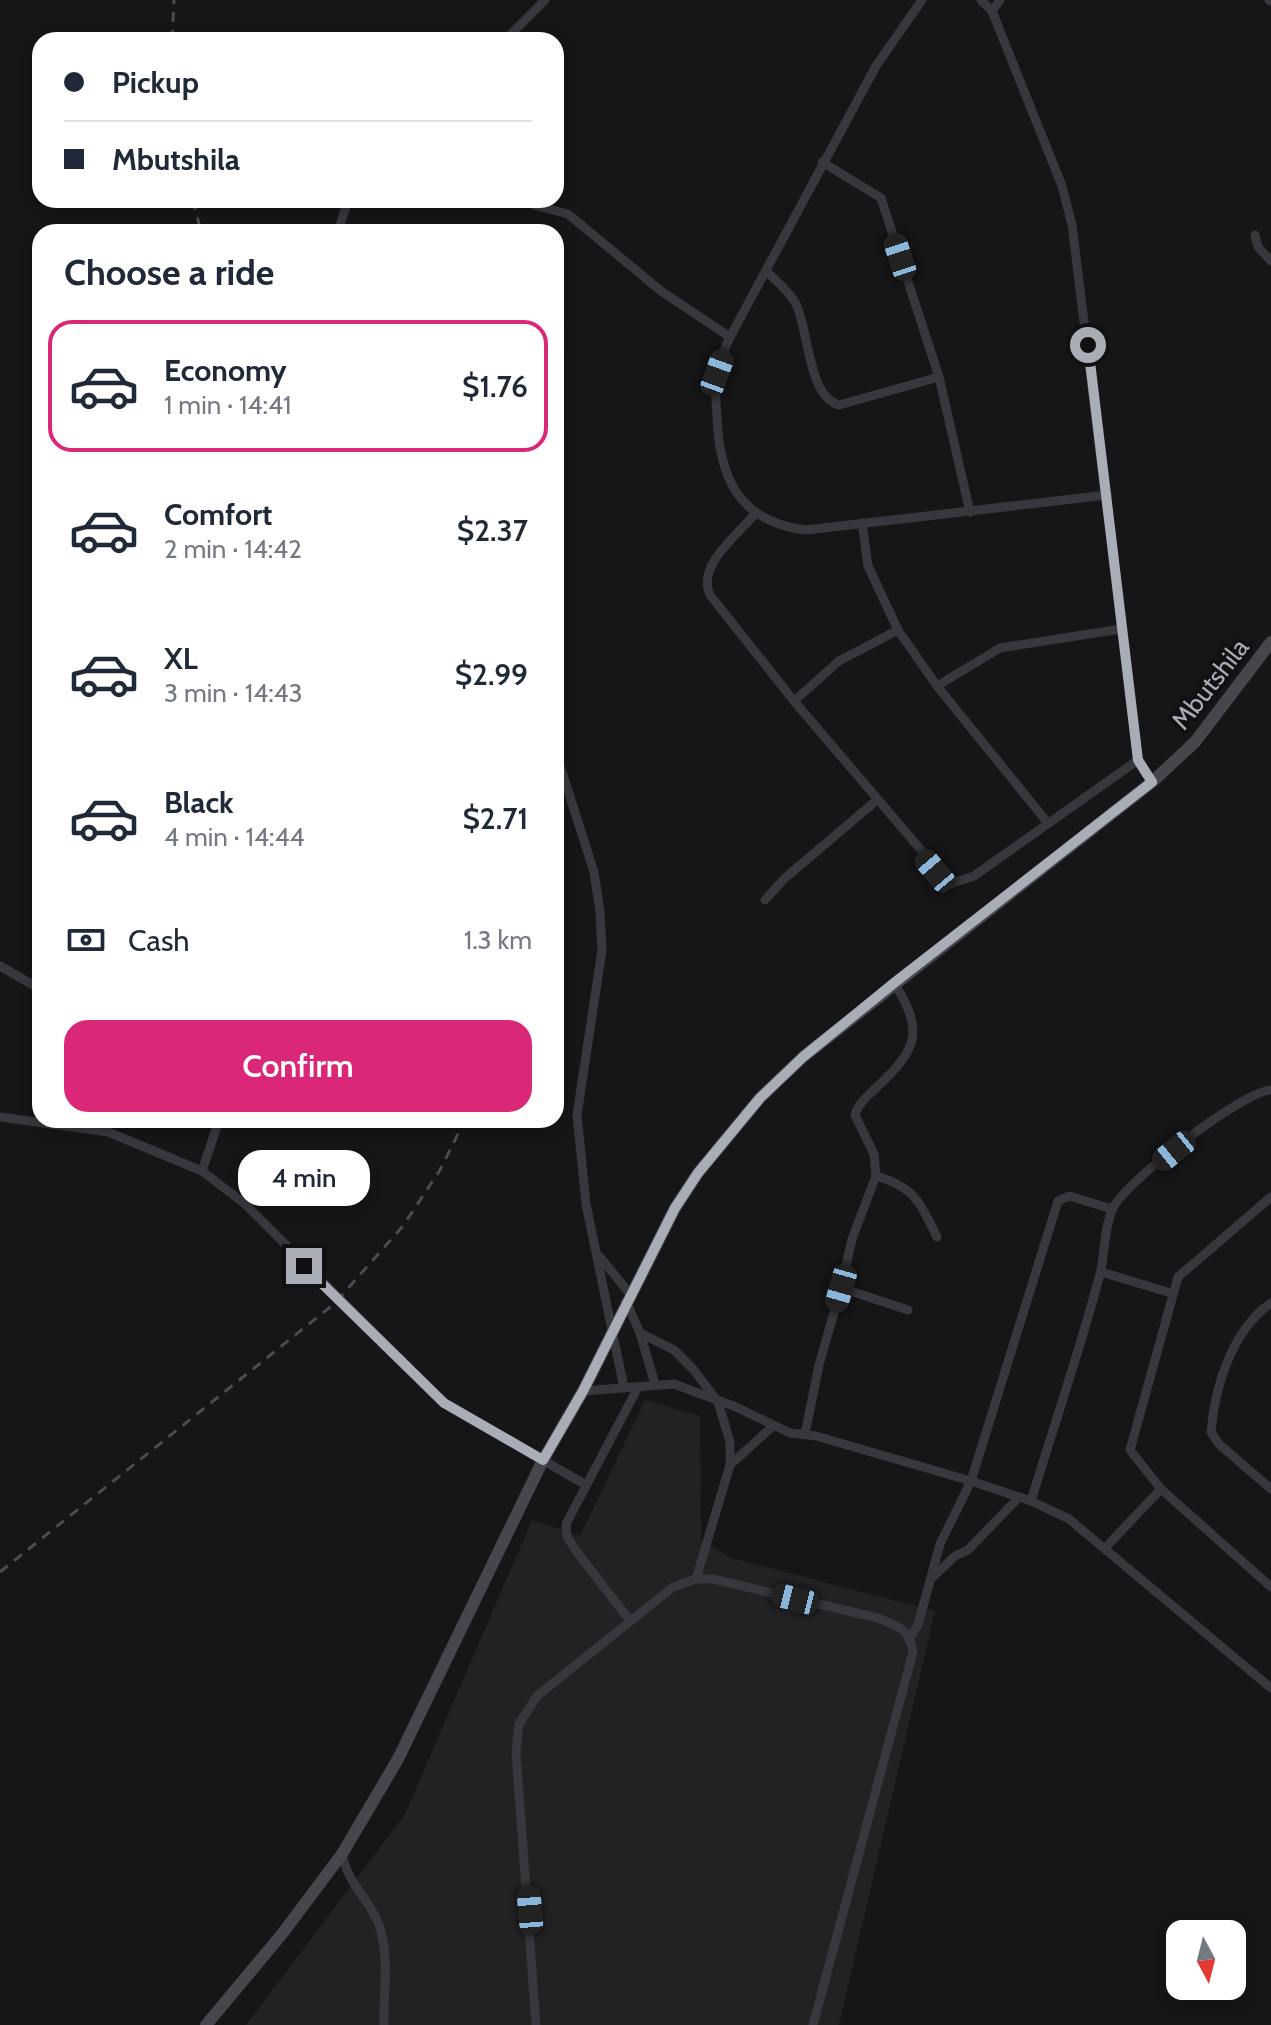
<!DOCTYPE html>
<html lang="en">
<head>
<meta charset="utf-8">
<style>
	:root { --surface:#fff; --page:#f6f6f7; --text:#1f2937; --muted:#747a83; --line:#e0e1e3; --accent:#db2777 }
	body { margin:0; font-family:Cabin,sans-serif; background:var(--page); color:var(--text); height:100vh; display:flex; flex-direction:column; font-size:30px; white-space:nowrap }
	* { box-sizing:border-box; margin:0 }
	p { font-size:26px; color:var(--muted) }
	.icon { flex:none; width:44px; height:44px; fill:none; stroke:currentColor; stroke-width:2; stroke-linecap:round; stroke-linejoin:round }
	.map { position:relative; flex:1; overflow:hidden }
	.panel { position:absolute; left:32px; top:224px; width:532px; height:904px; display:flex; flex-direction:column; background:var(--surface); border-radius:24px; box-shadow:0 4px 12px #0003 }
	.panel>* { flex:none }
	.banner { position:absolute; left:32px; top:32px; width:532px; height:176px; border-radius:24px; box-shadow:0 4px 12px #0003; display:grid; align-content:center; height:176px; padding:0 32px; background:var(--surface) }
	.needle { width:52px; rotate:173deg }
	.tools { position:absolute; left:1166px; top:1920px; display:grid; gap:16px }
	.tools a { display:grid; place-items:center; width:80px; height:80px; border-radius:16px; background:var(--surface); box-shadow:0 4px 12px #0003; font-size:40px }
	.end { position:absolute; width:36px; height:36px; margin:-18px; border:10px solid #a8adb8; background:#111; box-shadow:0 0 0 4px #111 }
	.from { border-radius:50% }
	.bubble { position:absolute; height:56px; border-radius:24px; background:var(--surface); box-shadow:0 4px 12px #0003; font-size:26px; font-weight:600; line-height:56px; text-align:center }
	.car { position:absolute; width:24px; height:48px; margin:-24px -12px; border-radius:10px; box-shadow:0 0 6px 2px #0007; background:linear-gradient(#222 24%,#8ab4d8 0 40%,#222 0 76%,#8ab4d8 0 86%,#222 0) }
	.banner b { display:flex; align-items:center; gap:28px; height:76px; font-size:30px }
	.banner b+b { border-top:2px solid var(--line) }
	.banner i { width:20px; height:20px; background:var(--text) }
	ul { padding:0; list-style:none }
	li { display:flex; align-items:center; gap:24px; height:132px; margin:0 16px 12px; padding:0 16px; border:4px solid transparent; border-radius:24px }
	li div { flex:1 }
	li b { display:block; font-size:30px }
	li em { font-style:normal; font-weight:600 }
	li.selected { border-color:var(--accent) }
	li>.icon { width:72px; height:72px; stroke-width:1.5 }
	h2 { padding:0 32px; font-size:36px; line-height:96px }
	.pay { display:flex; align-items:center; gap:20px; height:88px; padding:0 32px; font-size:30px }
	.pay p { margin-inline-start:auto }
	.action { display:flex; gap:16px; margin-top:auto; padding:16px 32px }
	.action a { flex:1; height:92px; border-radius:24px; background:var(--accent); color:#fff; font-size:32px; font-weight:600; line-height:92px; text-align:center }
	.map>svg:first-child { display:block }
	.built { fill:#222225 }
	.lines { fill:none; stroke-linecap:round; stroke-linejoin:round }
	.street { stroke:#37383d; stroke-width:9 }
	.secondary { stroke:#45474d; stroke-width:12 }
	.rail { stroke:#4a4c52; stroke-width:3; stroke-dasharray:10 8; stroke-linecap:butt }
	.route { stroke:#a8adb8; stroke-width:10 }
	.labels { text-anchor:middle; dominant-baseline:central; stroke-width:8; stroke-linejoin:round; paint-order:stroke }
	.street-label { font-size:26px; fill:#a8adb8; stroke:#111113 }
</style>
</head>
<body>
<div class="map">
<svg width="1271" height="2025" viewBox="0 0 1271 2025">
	<rect width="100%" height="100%" fill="#161618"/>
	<path class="built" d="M645 1400 700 1416 701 1540 731 1558 935 1611 839 2025H246L405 1814 532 1520 580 1536Z"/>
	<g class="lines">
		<g class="street">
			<path d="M922 0 876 66 730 337C725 348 719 361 717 372 714 386 716 402 717 416 719 478 739 522 806 530L1107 495"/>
			<path d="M981 0 992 11 1062 186 1072 225 1138 760 1152 782"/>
			<path d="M1269 0 1271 1"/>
			<path d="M992 11 1000 0"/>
			<path d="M505 40 545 0"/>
			<path d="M822 162 881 198 939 377 970 512"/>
			<path d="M534 205 568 214 661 291 730 337"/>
			<path d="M338 232 348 200"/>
			<path d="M1255 235 1258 247 1271 261"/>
			<path d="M766 271C776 281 789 291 796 304 809 331 808 397 839 405L939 377"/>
			<path d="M755 514C738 534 696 566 710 595L794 701 950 884 974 876 1138 760"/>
			<path d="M862 523 868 566 898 630 937 686 1000 648 1121 629"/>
			<path d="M937 686 1047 822"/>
			<path d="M794 701 839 661 898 630"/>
			<path d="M556 753 594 872 600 912 602 950 577 1115 586 1204 624 1388"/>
			<path d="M765 900 785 878 877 800"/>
			<path d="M0 966 40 989"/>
			<path d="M0 1117 108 1132 202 1171 245 1204 444 1403 586 1485"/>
			<path d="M202 1171 219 1120"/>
			<path d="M876 1176 874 1154 855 1115C858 1103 869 1095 878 1086 918 1049 924 1030 894 983"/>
			<path d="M1271 1197 1178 1277 1130 1450 1161 1489 1271 1587"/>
			<path d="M600 1257 630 1294"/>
			<path d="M1101 1272 1171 1293"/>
			<path d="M841 1288 852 1239 876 1176C915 1187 920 1203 937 1237"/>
			<path d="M626 1301 640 1333 674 1350 693 1369 718 1402 730 1442V1465L696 1579"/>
			<path d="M1271 1303C1232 1331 1215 1385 1211 1432L1219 1444 1271 1489"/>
			<path d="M640 1333 655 1384"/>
			<path d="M583 1391 674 1384 736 1407 790 1433 816 1436 971 1481 1031 1501 1069 1519 1271 1688"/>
			<path d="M805 1434 819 1365 841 1288 908 1310"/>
			<path d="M730 1465 773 1426"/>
			<path d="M1031 1501C1054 1425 1080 1350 1100 1274 1105 1254 1104 1227 1113 1208 1125 1182 1243 1091 1271 1090"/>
			<path d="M1105 1548 1161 1489"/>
			<path d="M933 1577 955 1556 968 1550 1019 1497"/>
			<path d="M630 1621 574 1548 567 1536 566 1524 637 1389"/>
			<path d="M911 1636 918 1625 940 1544 971 1481 1058 1201 1069 1196 1112 1209"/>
			<path d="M342 1854C348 1885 369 1898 379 1925 390 1957 383 1992 384 2025"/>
			<path d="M536 2025 516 1753 519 1724 537 1696 673 1587 696 1579H713L878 1618C898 1627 909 1628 913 1652L813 2025"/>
		</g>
		<path class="secondary" d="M206 2025 282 1934 342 1854 398 1759 543 1460 583 1391 675 1208 698 1173 760 1098 803 1057 1152 782 1195 742 1271 642"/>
		<g class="rail">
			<path d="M172 40 174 0"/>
			<path d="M193 200 201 232"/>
			<path d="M0 1572 334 1304 403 1226 440 1170 465 1120"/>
		</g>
	</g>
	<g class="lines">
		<path class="route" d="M304 1266 444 1403 543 1460 583 1391 675 1208 698 1173 760 1098 803 1057 894 983 1152 782 1138 760 1088 345"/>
	</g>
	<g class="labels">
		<g class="street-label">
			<text transform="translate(1210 684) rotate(-52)">Mbutshila</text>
		</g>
	</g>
</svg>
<div class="tools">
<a><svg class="needle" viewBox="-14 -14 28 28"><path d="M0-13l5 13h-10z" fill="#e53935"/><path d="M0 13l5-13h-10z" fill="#747a83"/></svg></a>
</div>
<i class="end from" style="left:1088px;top:345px"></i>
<i class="end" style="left:304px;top:1266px"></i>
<div class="bubble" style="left:238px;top:1150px;width:132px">4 min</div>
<i class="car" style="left:900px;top:257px;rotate:342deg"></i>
<i class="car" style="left:717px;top:373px;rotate:20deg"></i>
<i class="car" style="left:935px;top:871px;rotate:320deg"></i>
<i class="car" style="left:1174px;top:1151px;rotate:231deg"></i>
<i class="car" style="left:841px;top:1288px;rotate:196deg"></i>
<i class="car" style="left:795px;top:1599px;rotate:284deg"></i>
<i class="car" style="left:530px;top:1910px;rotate:355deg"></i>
<div class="banner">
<b><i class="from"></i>Pickup</b>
<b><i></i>Mbutshila</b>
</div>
<section class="panel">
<h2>Choose a ride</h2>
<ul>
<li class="selected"><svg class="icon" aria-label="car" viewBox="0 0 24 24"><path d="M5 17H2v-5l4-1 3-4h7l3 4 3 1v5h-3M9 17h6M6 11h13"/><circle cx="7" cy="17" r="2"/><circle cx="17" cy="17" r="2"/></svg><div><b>Economy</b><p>1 min · 14:41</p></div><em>$1.76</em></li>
<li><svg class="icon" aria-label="car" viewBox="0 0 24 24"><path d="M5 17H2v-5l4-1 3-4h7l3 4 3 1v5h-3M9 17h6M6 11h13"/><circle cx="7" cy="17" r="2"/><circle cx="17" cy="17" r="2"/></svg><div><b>Comfort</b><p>2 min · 14:42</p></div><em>$2.37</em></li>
<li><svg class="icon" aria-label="car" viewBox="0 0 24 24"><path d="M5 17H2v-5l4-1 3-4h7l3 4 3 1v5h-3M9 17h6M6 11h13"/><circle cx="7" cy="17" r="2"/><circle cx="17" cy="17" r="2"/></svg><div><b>XL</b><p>3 min · 14:43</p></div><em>$2.99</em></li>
<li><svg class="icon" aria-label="car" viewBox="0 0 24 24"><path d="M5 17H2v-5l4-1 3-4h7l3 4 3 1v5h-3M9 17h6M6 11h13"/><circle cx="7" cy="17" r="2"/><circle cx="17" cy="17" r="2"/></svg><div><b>Black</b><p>4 min · 14:44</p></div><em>$2.71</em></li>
</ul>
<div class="pay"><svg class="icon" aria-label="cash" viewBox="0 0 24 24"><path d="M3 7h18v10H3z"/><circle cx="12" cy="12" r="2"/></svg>Cash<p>1.3 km</p></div>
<div class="action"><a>Confirm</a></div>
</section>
</div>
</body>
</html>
